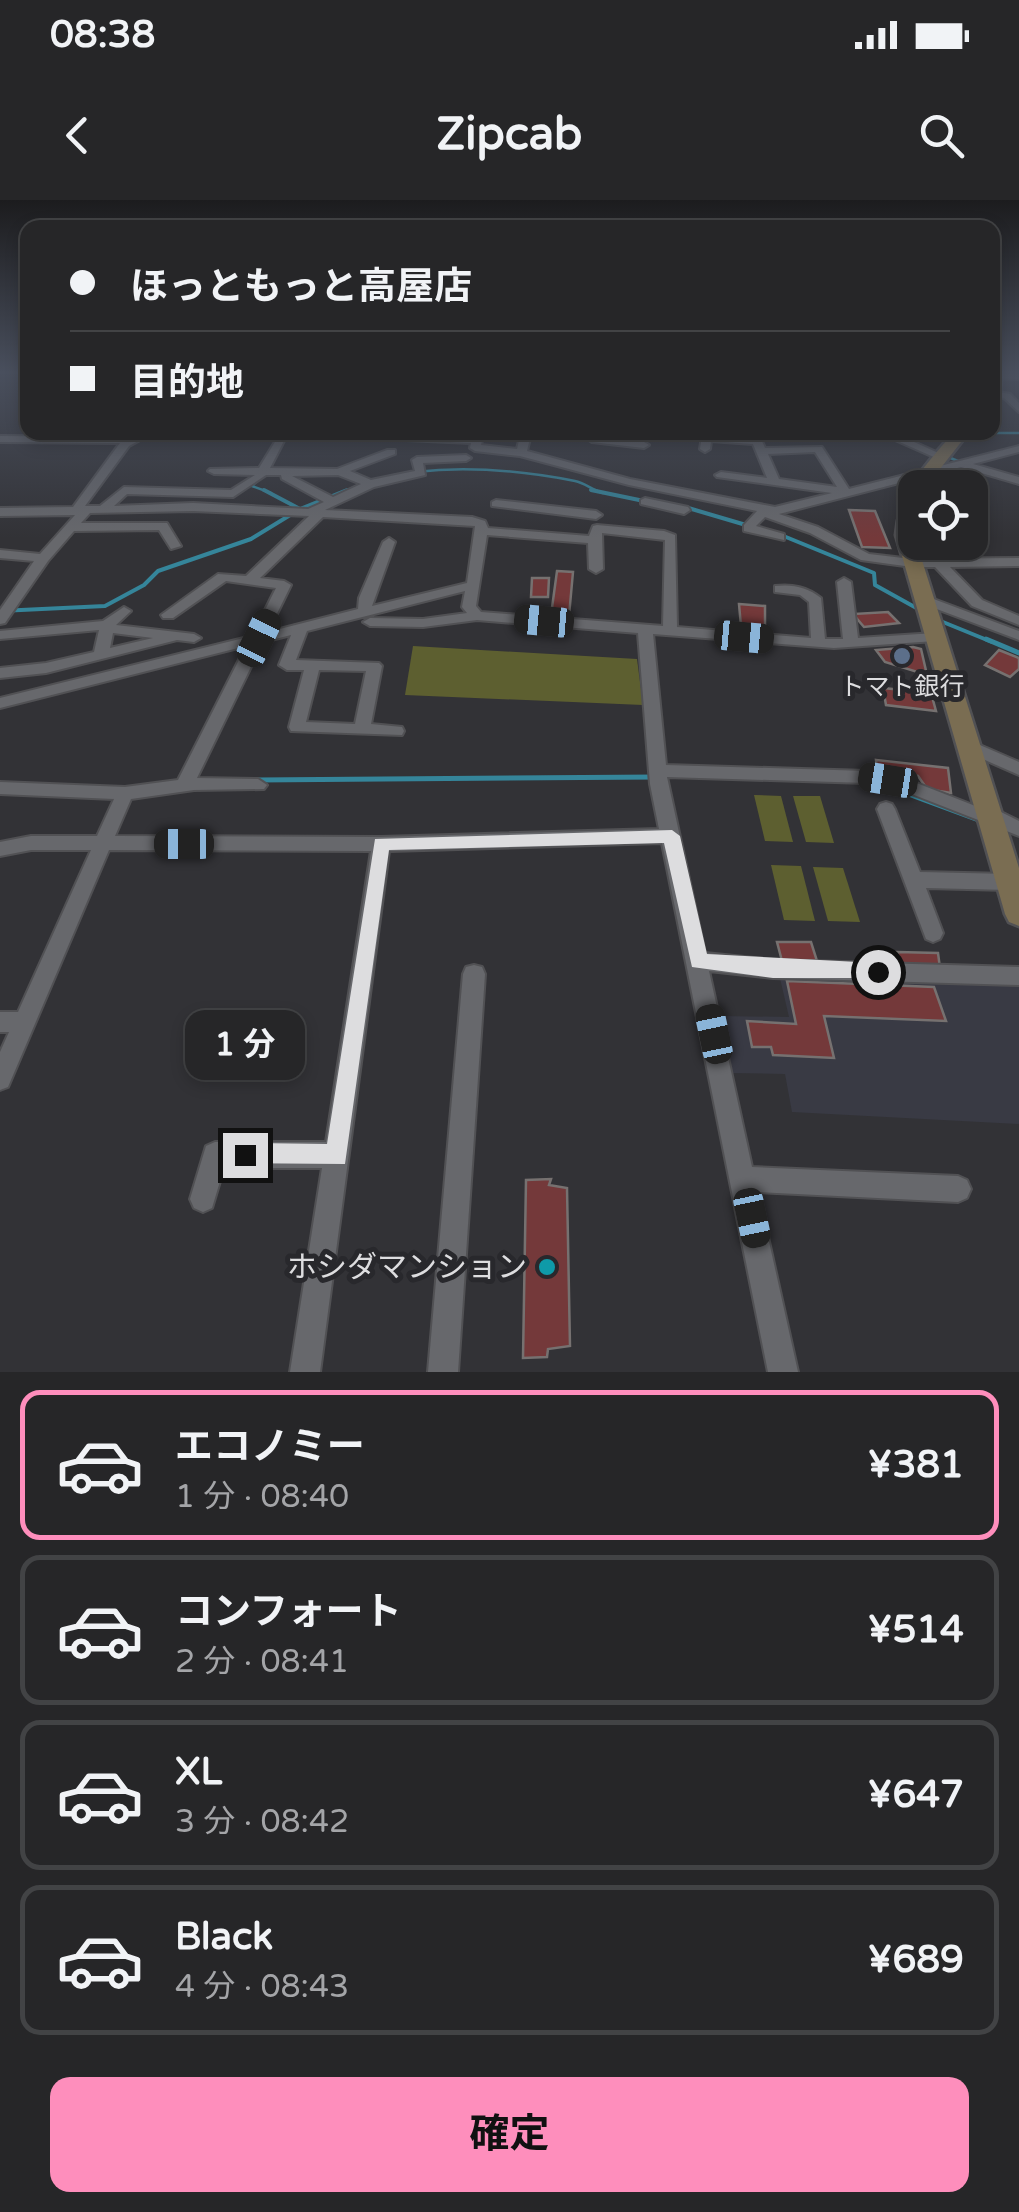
<!DOCTYPE html>
<html lang="ja">
<head>
<meta charset="utf-8">
<style>
	:root { --surface:#262628; --page:#323234; --text:#f1f3f6; --muted:#a4a5a8; --line:#424345; --accent:#fe8ebc }
	body { margin:0; font-family:"Varela Round","Noto Sans JP",sans-serif; background:var(--page); color:var(--text); height:100vh; display:flex; flex-direction:column; font-size:38px; white-space:nowrap }
	* { box-sizing:border-box; margin:0 }
	p { font-size:32px; color:var(--muted) }
	.icon { flex:none; width:55px; height:55px; fill:none; stroke:currentColor; stroke-width:2; stroke-linecap:round; stroke-linejoin:round }
	.map { position:relative; height:1172px; overflow:hidden }
	.side { display:flex; flex-direction:column; background:var(--surface); flex:1 }
	.side>* { flex:none }
	.top-card { position:absolute; left:20px; top:20px; width:980px; height:220px; border-radius:20px; box-shadow:0 5px 15px #0003,0 0 0 2px var(--line); display:grid; align-content:center; height:220px; padding:0 50px; background:var(--surface) }
	.buttons { position:absolute; left:898px; top:270px; display:grid; gap:20px }
	.buttons a { display:grid; place-items:center; width:90px; height:90px; border-radius:20px; background:var(--surface); box-shadow:0 5px 15px #0003,0 0 0 2px var(--line); font-size:50px }
	.end { position:absolute; width:45px; height:45px; margin:-22px; border:12px solid #dddddf; background:#111; box-shadow:0 0 0 5px #111 }
	.from { border-radius:50% }
	.bubble { position:absolute; height:70px; border-radius:20px; background:var(--surface); box-shadow:0 5px 15px #0003,0 0 0 2px var(--line); font-size:32px; font-weight:700; line-height:70px; text-align:center }
	.car { position:absolute; width:30px; height:60px; margin:-30px -15px; border-radius:12px; box-shadow:0 0 8px 2px #0007; background:linear-gradient(#222 24%,#8ab4d8 0 40%,#222 0 76%,#8ab4d8 0 86%,#222 0) }
	.top-card b { display:flex; align-items:center; gap:35px; height:95px; font-size:38px }
	.top-card b+b { border-top:2px solid var(--line) }
	.top-card i { width:25px; height:25px; background:var(--text) }
	ul { padding:18px 0 0; list-style:none }
	li { display:flex; align-items:center; gap:30px; height:150px; margin:0 20px 15px; padding:0 30px; border:5px solid var(--line); border-radius:20px }
	li div { flex:1 }
	li b { display:block; font-size:38px }
	li em { font-style:normal; font-weight:700 }
	li.selected { border-color:var(--accent) }
	li>.icon { width:90px; height:90px; stroke-width:1.5 }
	.action { display:flex; gap:20px; margin-top:auto; padding:20px 50px }
	.action a { flex:1; height:115px; border-radius:20px; background:var(--accent); color:#111; font-size:40px; font-weight:700; line-height:115px; text-align:center }
	.status { display:flex; justify-content:space-between; align-items:center; height:70px; padding:0 50px; background:var(--surface); direction:ltr }
	.status svg { height:28px; fill:currentColor }
	header { display:flex; justify-content:space-between; align-items:center; height:130px; padding:0 50px; background:var(--surface); font-size:45px; font-weight:700 }
	.map>svg:first-child { display:block }
	.built { fill:#393a44 }
	.green { fill:#5d5f30 }
	.lines { fill:none; stroke-linecap:round; stroke-linejoin:round }
	.stream-far2 { stroke:#35859a; stroke-width:2.5 }
	.stream-far1 { stroke:#35859a; stroke-width:4 }
	.stream { stroke:#35859a; stroke-width:5 }
	.building { fill:#74393a; stroke:#767170; stroke-width:2.5 }
	.street-casing { stroke:#515154; stroke-width:4 }
	.secondary-casing { stroke:#515154; stroke-width:5 }
	.street { fill:#67686c; fill-rule:evenodd }
	.secondary { fill:#7a6d52; fill-rule:evenodd }
	.route { fill:#dddddf }
	.service-dot { fill:#5c6f8a; stroke:#28282c; stroke-width:4 }
	.culture-dot { fill:#0f9aa8; stroke:#28282c; stroke-width:4 }
	.labels { text-anchor:middle; dominant-baseline:central; stroke-width:10; stroke-linejoin:round; paint-order:stroke }
	.poi-label { font-size:25px; fill:#dddddf; stroke:#28282c }
	.near-poi-label { font-size:30px; fill:#dddddf; stroke:#28282c; text-anchor:end }
</style>
</head>
<body>
<div class="status"><b>08:38</b><svg viewBox="0 0 49 12"><path d="M0 12V9h3v3zM5 12V6h3v6zM10 12V3h3v9zM15 12V0h3v12zM26 1h20v11H26zM47 4h2v5h-2z"/></svg></div>
<header><svg class="icon" aria-label="back" viewBox="0 0 24 24"><path d="M15 5l-7 7 7 7"/></svg>Zipcab<svg class="icon" aria-label="search" viewBox="0 0 24 24"><circle cx="10" cy="10" r="6"/><path d="M15 15l6 6"/></svg></header>
<div class="map">
<svg width="1019" height="1172" viewBox="0 0 1019 1172">
	<rect width="100%" height="100%" fill="#323236"/>
	<path class="built" d="M779 774 1019 781V924L792 912 785 874 731 873 721 816 789 817Z"/>
	<g class="green">
		<path d="M413 446 637 459 643 505 405 495Z"/>
		<path d="M754 595 781 596 793 642 765 641Z"/>
		<path d="M793 596H820L834 643 806 642Z"/>
		<path d="M771 665 801 666 815 721 784 720Z"/>
		<path d="M813 667 843 668 860 722 828 721Z"/>
	</g>
	<g class="lines">
		<g class="stream-far2">
			<path d="M899 232 956 234"/>
			<path d="M971 233H1019"/>
			<path d="M948 257 958 261"/>
			<path d="M258 280 252 286 271 293"/>
			<path d="M372 280C438 263 508 268 575 281 585 283 592 290 603 293"/>
			<path d="M341 293 362 284"/>
		</g>
		<g class="stream-far1">
			<path d="M264 290 300 309"/>
			<path d="M591 290 644 301"/>
			<path d="M685 307 746 325"/>
			<path d="M781 335 874 373 875 385 920 410"/>
			<path d="M0 411 105 406 144 385 158 371 251 339 300 309 347 290"/>
			<path d="M938 420 992 442"/>
		</g>
		<g class="stream">
			<path d="M986 439 1019 453"/>
			<path d="M257 580 656 577"/>
			<path d="M892 588 984 622"/>
		</g>
	</g>
	<g class="building">
		<path d="M849 310 875 311 890 348 862 347Z"/>
		<path d="M557 371 573 372 569 416 551 415Z"/>
		<path d="M532 378H549L548 397H531Z"/>
		<path d="M739 404 765 406V428L741 426Z"/>
		<path d="M888 412 899 423 864 427 853 414Z"/>
		<path d="M913 447 921 449 927 475 885 462 876 450Z"/>
		<path d="M999 450 1019 458V469L1010 477 985 465Z"/>
		<path d="M883 488 931 493 936 511 886 505Z"/>
		<path d="M876 560 948 568 951 593 927 589 918 576 877 569Z"/>
		<path d="M777 742H811L817 761H782Z"/>
		<path d="M897 752 938 753 940 768 902 767Z"/>
		<path d="M787 781 934 787 946 821 824 816 834 858 773 855 771 847H752L747 821 796 824Z"/>
		<path d="M551 979 549 985 567 988 570 1146 548 1149 547 1157 523 1158 526 980Z"/>
	</g>
	<g class="lines">
		<g class="street-casing">
			<g id="street">
				<path d="M1019 173V179L992 178 995 173Z"/>
				<path d="M992 191 1010 194 1019 203V212L1004 198 992 195Z"/>
				<path d="M292 232 287 235 270 268 337 269 387 250H395V254L350 271 371 280 415 271 412 260 417 257 466 255 471 258 466 261 423 263 425 275 374 287 325 310 472 317 485 321 488 328 589 336 593 326 597 325 664 331 675 335 677 427 811 438 809 402 800 395 775 392V386C793 384 807 387 821 398L825 439H843L837 382 844 378 851 382 858 438 935 433 942 437 935 441 834 448 653 434 666 565 867 571 914 582 983 609H995L1019 621V636L904 591 867 583 667 577 705 753 773 760 1019 767V785L773 778 709 771 752 967 958 976 967 980 971 989 967 998 958 1002 758 992 798 1172H768L662 643 389 651 320 1172H290L322 968H224L212 1008 203 1012 194 1008 190 999 206 946 215 942H326L371 651 109 650 8 887 0 890V852L9 832H0V812H18L91 650H31L0 656V642L31 636H97L114 599 0 594V582L125 587 178 580 246 446 0 508V498L252 436 276 388 226 381 173 418H163L161 415 218 374 246 376 309 316 193 311 90 313 81 323H167L181 346 171 349 159 330 74 331 48 361 5 423 0 424V410L34 361 0 358V350L40 354 75 315 0 316V308L73 307 120 243 0 242V236L130 237 138 234ZM278 237 259 268 210 269 208 271 214 274 255 275 231 290 124 287 100 306H85L129 246 140 240H266ZM266 275H281L282 279 324 302 308 309 193 303 114 306 127 294 233 297ZM338 275 361 284 333 297 292 276ZM323 317 475 326 467 383 372 406 395 342 389 338 383 342 359 398 358 409 268 432 291 385 284 381 260 378ZM602 333 665 340 663 426 481 412 476 406 487 335 588 343 589 369 596 373 603 369ZM465 391 462 407 467 413 423 419 370 418 363 422 370 426 423 427 477 420 638 433 650 584 659 629 381 637 115 636 131 599 194 590 264 589 267 585 258 579 197 578 263 442 291 435 279 465 287 470H304L289 527 291 531 402 535 404 531 402 527 371 524 382 466 379 463 296 460 307 431ZM319 470 366 471 355 524 306 522Z"/>
				<path d="M293 232 477 237 482 240 481 245 517 249 521 232H591L595 236 644 242 649 245 644 248 592 242 586 238H530L527 251 630 279 775 307 832 293 717 277 715 275 721 272 767 278 753 244 711 241 710 249 705 252 700 249 702 236 757 238 761 239 765 248 822 247 849 289 1019 246V252L973 264 1019 277V284L961 267 779 314 818 327 869 354 912 359 1019 358V366L950 367 982 400 1019 416V425L972 406 935 367H912L861 360 810 333 765 317 756 326 784 334V340L744 331V325L757 311 629 285 520 256 475 251 470 248 471 243 298 235ZM815 252 837 287 779 279 768 254Z"/>
				<path d="M877 232H892L945 256 936 258Z"/>
				<path d="M645 298 688 307 690 310 684 314 641 304V300Z"/>
				<path d="M496 300 596 311 602 315 596 319 492 306V302Z"/>
				<path d="M923 395 1019 431V440L918 402V396Z"/>
				<path d="M124 407 131 411 116 425 194 434 201 438 194 442 177 440 46 473 0 478V468L46 463 94 452 99 430 0 439V431L103 421ZM113 433 153 438 110 448Z"/>
				<path d="M966 539 1019 562V575L960 549 958 545Z"/>
				<path d="M886 602 892 604 895 609 920 672 1009 674 1016 676 1019 682 1016 688 1009 690 926 688 943 733 940 739 933 742 926 739 877 609 880 604Z"/>
				<path d="M474 765 482 767 485 774 458 1172H428L463 774 466 767Z"/>
			</g>
		</g>
		<g class="secondary-casing">
			<g id="secondary">
				<path d="M992 173H1002L999 197 992 201Z"/>
				<path d="M954 232H969L925 288H915L914 335 1019 668V726L1009 722 1005 714 896 335C899 291 926 265 954 232Z"/>
			</g>
		</g>
		<use href="#street" class="street"/>
		<use href="#secondary" class="secondary"/>
	</g>
	<linearGradient id="sky" x2="0" y2="1"><stop stop-color="#1c1c1e"/><stop offset="0.51" stop-color="#494f5d"/><stop offset="1" stop-color="#494f5d" stop-opacity="0"/></linearGradient>
	<rect width="1019" height="338" fill="url(#sky)"/>
	<path class="route" d="M672 630 680 636 707 754 878 763 888 772 885 778H773L692 767 664 643 389 650 345 964 237 963V947L245 943 327 944 375 639Z"/>
	<circle class="service-dot" cx="902" cy="456" r="10"/>
	<circle class="culture-dot" cx="547" cy="1067" r="10"/>
	<g class="labels">
		<g class="poi-label">
			<text x="902" y="487">トマト銀行</text>
		</g>
		<g class="near-poi-label">
			<text x="527" y="1067">ホシダマンション</text>
		</g>
	</g>
</svg>
<div class="buttons">
<a><svg class="icon" aria-label="locate" viewBox="0 0 24 24"><circle cx="12" cy="12" r="6"/><path d="M12 2v4M12 18v4M2 12h4M18 12h4"/></svg></a>
</div>
<i class="end from" style="left:878px;top:772px"></i>
<i class="end" style="left:245px;top:955px"></i>
<div class="bubble" style="left:185px;top:810px;width:120px">1 分</div>
<i class="car" style="left:544px;top:421px;rotate:275deg"></i>
<i class="car" style="left:744px;top:437px;rotate:95deg"></i>
<i class="car" style="left:259px;top:438px;rotate:26deg"></i>
<i class="car" style="left:888px;top:580px;rotate:279deg"></i>
<i class="car" style="left:184px;top:644px;rotate:270deg"></i>
<i class="car" style="left:714px;top:834px;rotate:348deg"></i>
<i class="car" style="left:752px;top:1018px;rotate:168deg"></i>
<div class="top-card">
<b><i class="from"></i>ほっともっと高屋店</b>
<b><i></i>目的地</b>
</div>
</div>
<section class="side">
<ul>
<li class="selected"><svg class="icon" aria-label="car" viewBox="0 0 24 24"><path d="M5 17H2v-5l4-1 3-4h7l3 4 3 1v5h-3M9 17h6M6 11h13"/><circle cx="7" cy="17" r="2"/><circle cx="17" cy="17" r="2"/></svg><div><b>エコノミー</b><p>1 分 · 08:40</p></div><em>¥381</em></li>
<li><svg class="icon" aria-label="car" viewBox="0 0 24 24"><path d="M5 17H2v-5l4-1 3-4h7l3 4 3 1v5h-3M9 17h6M6 11h13"/><circle cx="7" cy="17" r="2"/><circle cx="17" cy="17" r="2"/></svg><div><b>コンフォート</b><p>2 分 · 08:41</p></div><em>¥514</em></li>
<li><svg class="icon" aria-label="car" viewBox="0 0 24 24"><path d="M5 17H2v-5l4-1 3-4h7l3 4 3 1v5h-3M9 17h6M6 11h13"/><circle cx="7" cy="17" r="2"/><circle cx="17" cy="17" r="2"/></svg><div><b>XL</b><p>3 分 · 08:42</p></div><em>¥647</em></li>
<li><svg class="icon" aria-label="car" viewBox="0 0 24 24"><path d="M5 17H2v-5l4-1 3-4h7l3 4 3 1v5h-3M9 17h6M6 11h13"/><circle cx="7" cy="17" r="2"/><circle cx="17" cy="17" r="2"/></svg><div><b>Black</b><p>4 分 · 08:43</p></div><em>¥689</em></li>
</ul>
<div class="action"><a>確定</a></div>
</section>
</body>
</html>
